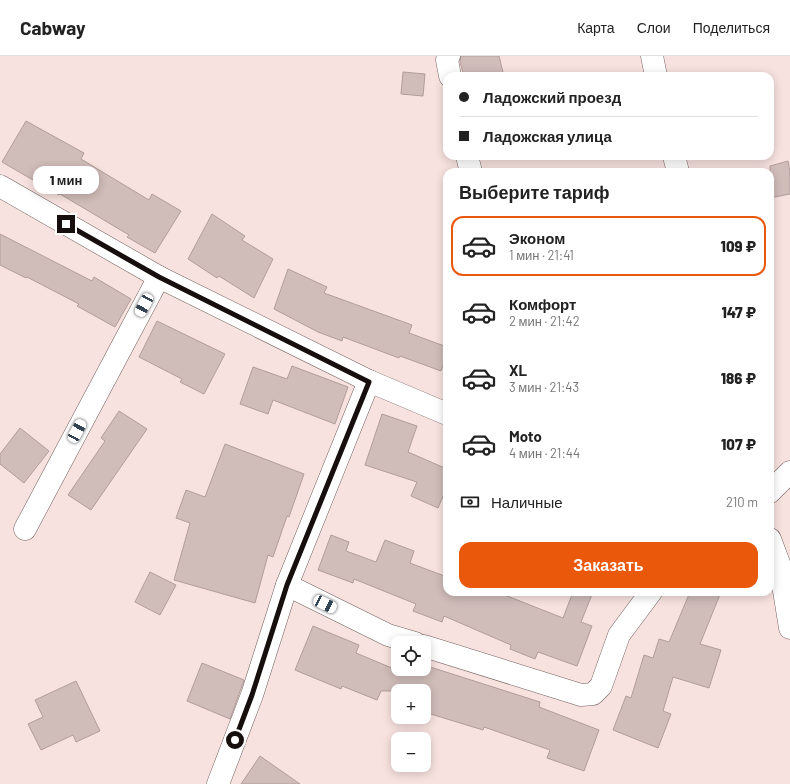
<!DOCTYPE html>
<html lang="ru">
<head>
<meta charset="utf-8">
<style>
	:root { --surface:#fff; --page:#f2f2f2; --text:#222; --muted:#767676; --line:#e0e0e0; --accent:#ea580c }
	body { margin:0; font-family:Barlow,sans-serif; background:var(--page); color:var(--text); height:100vh; display:flex; flex-direction:column; font-size:15px; white-space:nowrap }
	* { box-sizing:border-box; margin:0 }
	p { font-size:13px; color:var(--muted) }
	.icon { flex:none; width:22px; height:22px; fill:none; stroke:currentColor; stroke-width:2; stroke-linecap:round; stroke-linejoin:round }
	.map { position:relative; flex:1; overflow:hidden }
	.drawer { position:absolute; left:443px; top:112px; width:331px; height:428px; display:flex; flex-direction:column; background:var(--surface); border-radius:12px; box-shadow:0 2px 10px #0003 }
	.drawer>* { flex:none }
	.guide { position:absolute; left:443px; top:16px; width:331px; height:88px; border-radius:12px; box-shadow:0 2px 10px #0003; display:grid; align-content:center; height:88px; padding:0 16px; background:var(--surface) }
	.buttons { position:absolute; left:391px; top:580px; display:grid; gap:8px }
	.buttons a { display:grid; place-items:center; width:40px; height:40px; border-radius:8px; background:var(--surface); box-shadow:0 2px 10px #0003; font-size:20px }
	.end { position:absolute; width:18px; height:18px; margin:-9px; border:5px solid #160f0e; background:#fff; box-shadow:0 0 0 2px #fff }
	.from { border-radius:50% }
	.bubble { position:absolute; height:28px; border-radius:12px; background:var(--surface); box-shadow:0 2px 10px #0003; font-size:13px; font-weight:800; line-height:28px; text-align:center }
	.car { position:absolute; width:12px; height:24px; margin:-12px -6px; border-radius:5px; box-shadow:0 0 3px 1px #0007; background:linear-gradient(#fff 24%,#345 0 40%,#fff 0 76%,#345 0 86%,#fff 0) }
	.guide b { display:flex; align-items:center; gap:14px; height:38px; font-size:15px }
	.guide b+b { border-top:1px solid var(--line) }
	.guide i { width:10px; height:10px; background:var(--text) }
	ul { padding:0; list-style:none }
	li { display:flex; align-items:center; gap:12px; height:60px; margin:0 8px 6px; padding:0 8px; border:2px solid transparent; border-radius:12px }
	li div { flex:1 }
	li b { display:block; font-size:15px }
	li em { font-style:normal; font-weight:800 }
	li.active { border-color:var(--accent) }
	li>.icon { width:36px; height:36px; stroke-width:1.5 }
	h2 { padding:0 16px; font-size:18px; line-height:48px }
	.pay { display:flex; align-items:center; gap:10px; height:44px; padding:0 16px; font-size:15px }
	.pay p { margin-inline-start:auto }
	.cta { display:flex; gap:8px; margin-top:auto; padding:8px 16px }
	.cta a { flex:1; height:46px; border-radius:12px; background:var(--accent); color:#fff; font-size:16px; font-weight:800; line-height:46px; text-align:center }
	header { display:flex; align-items:center; gap:24px; box-sizing:border-box; height:56px; padding:0 20px; background:var(--surface); border-bottom:1px solid var(--line) }
	header strong { font-size:19px }
	nav { display:flex; gap:22px; margin-inline-start:auto; font-size:14px }
	.map>svg:first-child { display:block }
	.building { fill:#d0bcb9; stroke:#b19d9a }
	.lines { fill:none; stroke-linecap:round; stroke-linejoin:round }
	.minor-casing { stroke:#72605e; stroke-width:23 }
	.minor { stroke:#fff; stroke-width:22 }
	.route { stroke:#160f0e; stroke-width:5 }
</style>
</head>
<body>
<header>
<strong>Cabway</strong>
<nav><a>Карта</a><a>Слои</a><a>Поделиться</a></nav>
</header>
<div class="map">
<svg width="790" height="728" viewBox="0 0 790 728">
	<rect width="100%" height="100%" fill="#f7e2df"/>
	<g class="building">
		<path d="M461 0H499L504 20H464L460 6Z"/>
		<path d="M403 16 425 18 423 40 401 38Z"/>
		<path d="M26 65 84 97 81 103 149 144 152 138 181 155 155 197 127 181 129 179 60 138 59 139 2 106Z"/>
		<path d="M788 105 790 115V138L770 142V110Z"/>
		<path d="M212 158 245 180 242 184 273 203 254 242 219 220 217 222 188 203Z"/>
		<path d="M0 178 92 225 94 221 131 243 115 271 77 250 79 248 27 221 26 222 0 209Z"/>
		<path d="M288 213 327 231 324 237 412 269 409 277 447 291V298L441 315 400 300 399 302 343 281 342 285 318 276 274 253Z"/>
		<path d="M157 265 225 298 204 338 180 326 182 323 139 301Z"/>
		<path d="M292 310 348 331 335 368 273 344 268 358 240 348 253 311 287 323Z"/>
		<path d="M119 355 147 373 91 454 68 439 105 385 101 382Z"/>
		<path d="M382 358 417 370 408 396 447 413V431L438 452 411 440 417 426 365 409Z"/>
		<path d="M20 372 49 395 24 427 0 408V398Z"/>
		<path d="M225 388 304 418 289 461 287 460 273 501 268 499 255 547 174 524 190 467 176 462 186 434 205 441Z"/>
		<path d="M331 479 349 486 346 495 376 506 385 484 414 495 410 507 447 521V536H497L563 562 573 536H593L581 566 592 570 577 610 538 596 535 603 510 593 511 589 444 560 442 566 413 555 416 548 354 523 353 527 318 514Z"/>
		<path d="M150 516 176 529 160 559 135 546Z"/>
		<path d="M690 536H721L700 588 721 594 709 632 673 621 663 655 671 658 658 692 613 674 626 640 631 642 644 599 653 602 659 583 669 586Z"/>
		<path d="M313 570 359 589 356 597 411 620 413 613H424V609L540 646 539 651 599 674 584 715 547 702 550 694 484 671 483 674 424 656V635H381L377 644 342 630 341 633 295 614Z"/>
		<path d="M202 607 244 624 230 663 187 645Z"/>
		<path d="M76 625 100 675 76 686 73 679 41 694 28 668 43 661 35 644Z"/>
		<path d="M260 700 300 728H241Z"/>
	</g>
	<g class="lines">
		<g class="minor-casing">
			<g id="minor">
				<path d="M449 0 447 4 450 20"/>
				<path d="M652 0 656 20"/>
				<path d="M467 100 471 116"/>
				<path d="M674 100 678 116"/>
				<path d="M0 130 159 221 369 325 447 358"/>
				<path d="M770 436 790 416"/>
				<path d="M25 473 159 221"/>
				<path d="M770 483 780 510 790 572"/>
				<path d="M287 529 388 579 415 587"/>
				<path d="M424 590 581 639 593 638 601 630 619 579 651 536"/>
				<path d="M218 728 252 639 287 529 369 325"/>
			</g>
		</g>
		<use href="#minor" class="minor"/>
	</g>
	<g class="lines">
		<path class="route" d="M66 168 159 221 369 326 287 529 252 639 235 684"/>
	</g>
</svg>
<div class="buttons">
<a><svg class="icon" aria-label="locate" viewBox="0 0 24 24"><circle cx="12" cy="12" r="6"/><path d="M12 2v4M12 18v4M2 12h4M18 12h4"/></svg></a>
<a>+</a>
<a>−</a>
</div>
<i class="end from" style="left:235px;top:684px"></i>
<i class="end" style="left:66px;top:168px"></i>
<div class="bubble" style="left:33px;top:110px;width:66px">1 мин</div>
<i class="car" style="left:144px;top:249px;rotate:208deg"></i>
<i class="car" style="left:77px;top:375px;rotate:28deg"></i>
<i class="car" style="left:325px;top:548px;rotate:116deg"></i>
<div class="guide">
<b><i class="from"></i>Ладожский проезд</b>
<b><i></i>Ладожская улица</b>
</div>
<section class="drawer">
<h2>Выберите тариф</h2>
<ul>
<li class="active"><svg class="icon" aria-label="car" viewBox="0 0 24 24"><path d="M5 17H2v-5l4-1 3-4h7l3 4 3 1v5h-3M9 17h6M6 11h13"/><circle cx="7" cy="17" r="2"/><circle cx="17" cy="17" r="2"/></svg><div><b>Эконом</b><p>1 мин · 21:41</p></div><em>109 ₽</em></li>
<li><svg class="icon" aria-label="car" viewBox="0 0 24 24"><path d="M5 17H2v-5l4-1 3-4h7l3 4 3 1v5h-3M9 17h6M6 11h13"/><circle cx="7" cy="17" r="2"/><circle cx="17" cy="17" r="2"/></svg><div><b>Комфорт</b><p>2 мин · 21:42</p></div><em>147 ₽</em></li>
<li><svg class="icon" aria-label="car" viewBox="0 0 24 24"><path d="M5 17H2v-5l4-1 3-4h7l3 4 3 1v5h-3M9 17h6M6 11h13"/><circle cx="7" cy="17" r="2"/><circle cx="17" cy="17" r="2"/></svg><div><b>XL</b><p>3 мин · 21:43</p></div><em>186 ₽</em></li>
<li><svg class="icon" aria-label="car" viewBox="0 0 24 24"><path d="M5 17H2v-5l4-1 3-4h7l3 4 3 1v5h-3M9 17h6M6 11h13"/><circle cx="7" cy="17" r="2"/><circle cx="17" cy="17" r="2"/></svg><div><b>Moto</b><p>4 мин · 21:44</p></div><em>107 ₽</em></li>
</ul>
<div class="pay"><svg class="icon" aria-label="cash" viewBox="0 0 24 24"><path d="M3 7h18v10H3z"/><circle cx="12" cy="12" r="2"/></svg>Наличные<p>210 m</p></div>
<div class="cta"><a>Заказать</a></div>
</section>
</div>
</body>
</html>
